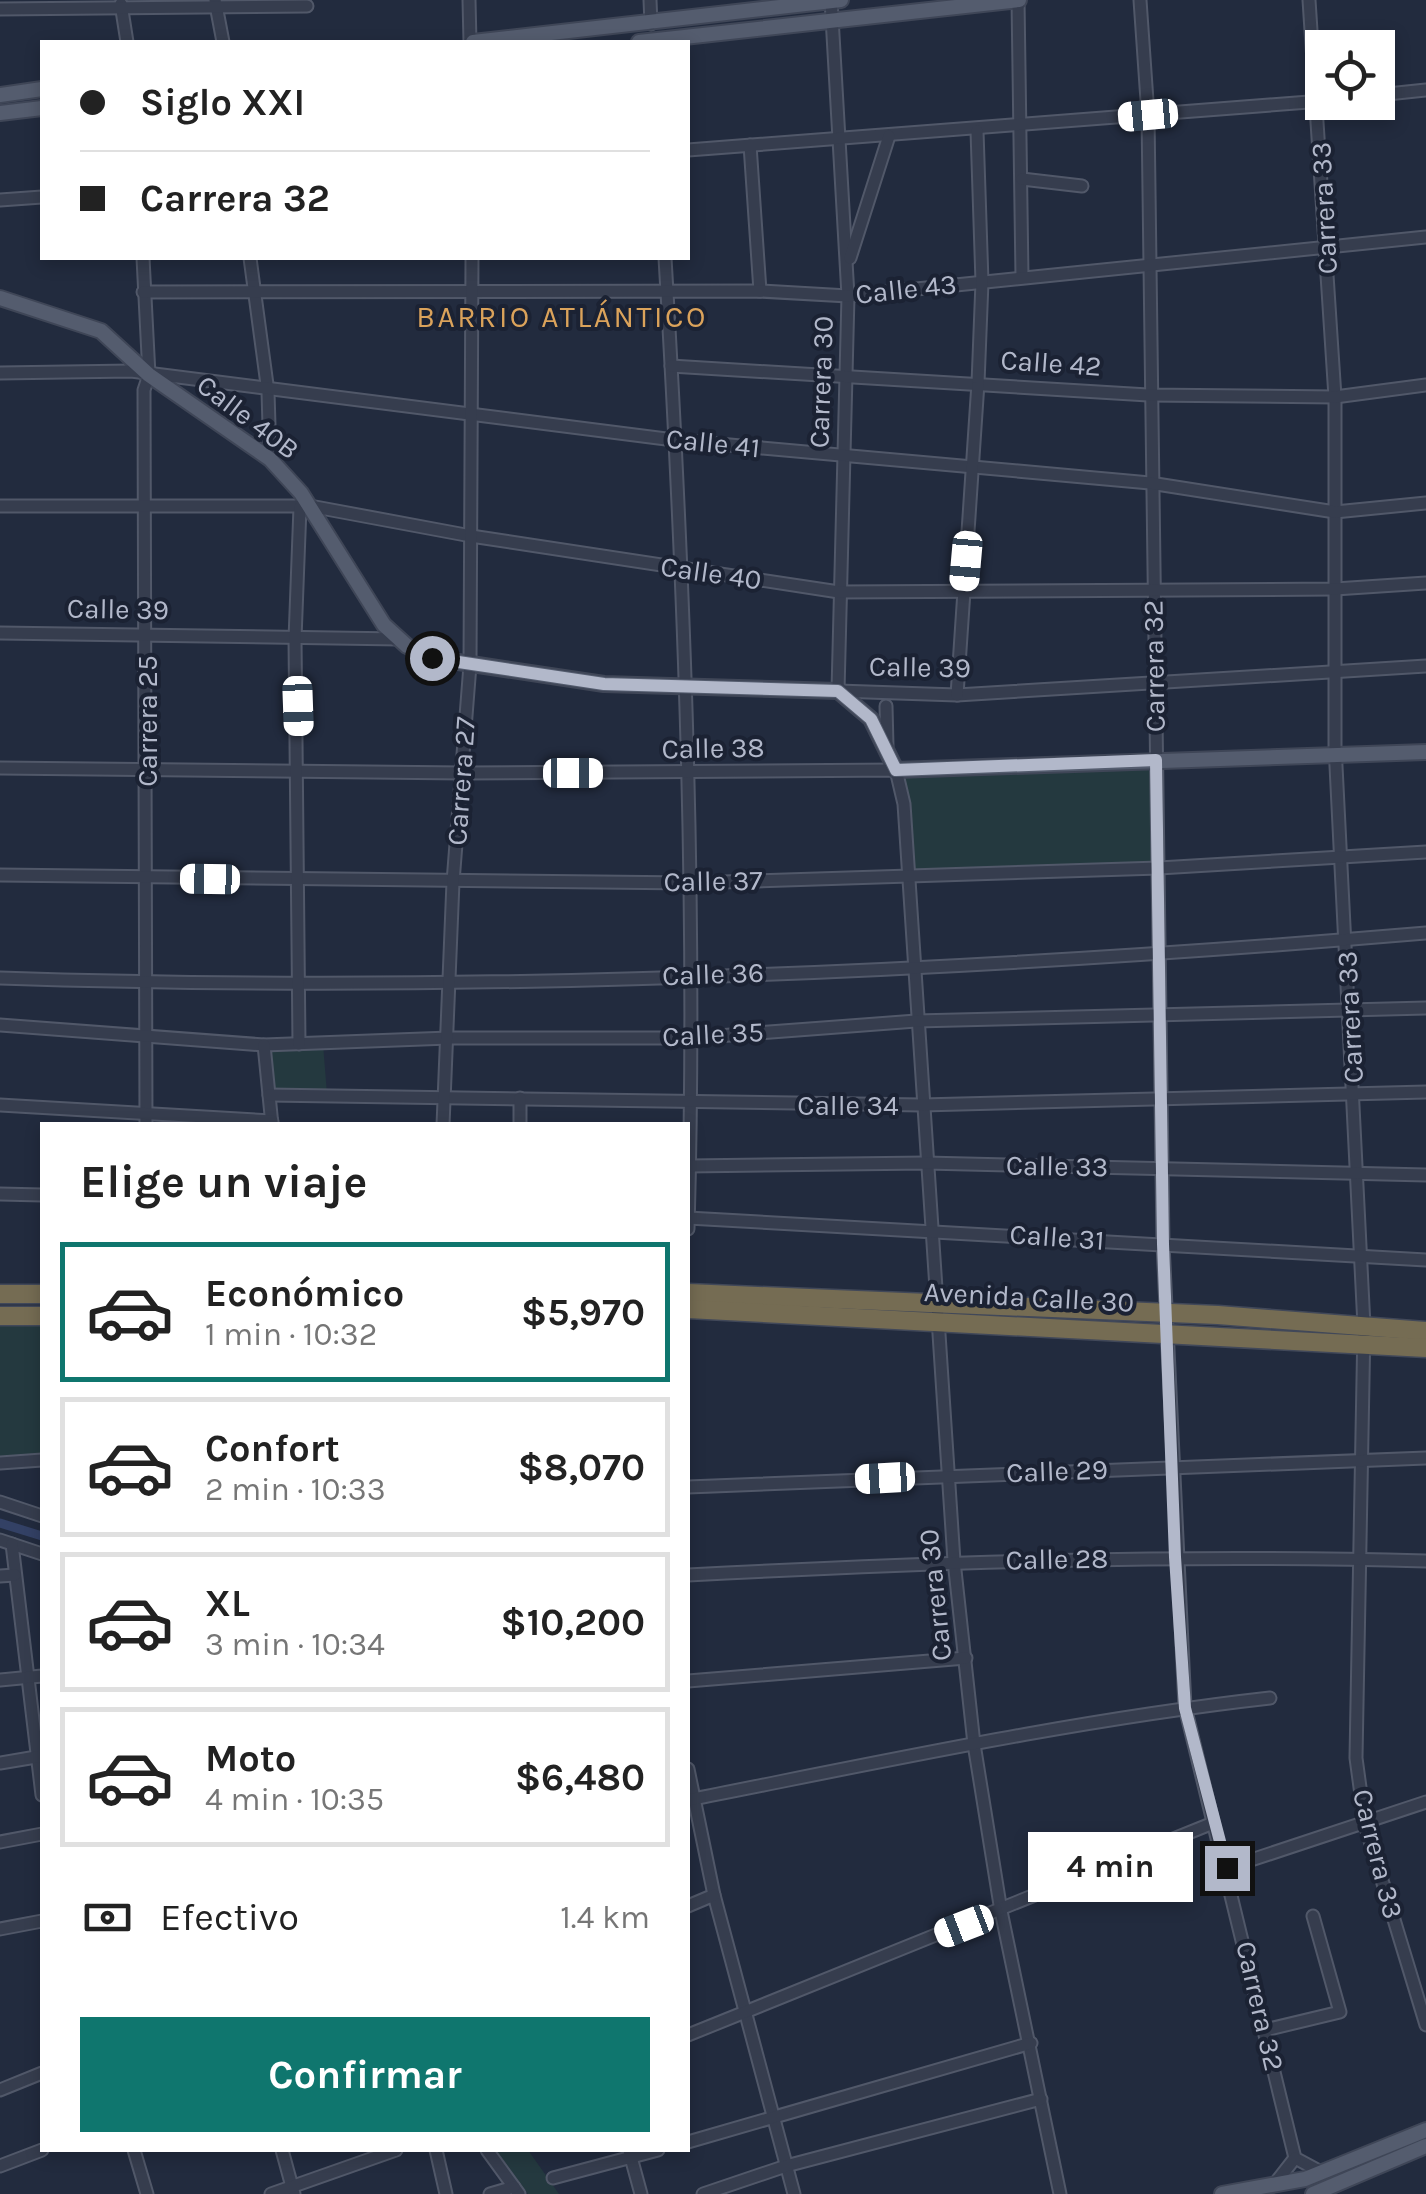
<!DOCTYPE html>
<html lang="es">
<head>
<meta charset="utf-8">
<style>
	:root { --surface:#fff; --page:#f2f2f2; --text:#222; --muted:#767676; --line:#e0e0e0; --accent:#0f766e }
	body { margin:0; font-family:Karla,sans-serif; background:var(--page); color:var(--text); height:100vh; display:flex; flex-direction:column; font-size:38px; white-space:nowrap }
	* { box-sizing:border-box; margin:0 }
	p { font-size:32px; color:var(--muted) }
	.icon { flex:none; width:55px; height:55px; fill:none; stroke:currentColor; stroke-width:2; stroke-linecap:round; stroke-linejoin:round }
	.map { position:relative; flex:1; overflow:hidden }
	.details { position:absolute; left:40px; top:1122px; width:650px; height:1030px; display:flex; flex-direction:column; background:var(--surface); border-radius:0px; box-shadow:0 5px 15px #0003 }
	.details>* { flex:none }
	.banner { position:absolute; left:40px; top:40px; width:650px; height:220px; border-radius:0px; box-shadow:0 5px 15px #0003; display:grid; align-content:center; height:220px; padding:0 40px; background:var(--surface) }
	.tools { position:absolute; left:1305px; top:30px; display:grid; gap:20px }
	.tools a { display:grid; place-items:center; width:90px; height:90px; border-radius:0px; background:var(--surface); box-shadow:0 5px 15px #0003; font-size:50px }
	.end { position:absolute; width:45px; height:45px; margin:-22px; border:12px solid #b2b8ca; background:#111; box-shadow:0 0 0 5px #111 }
	.from { border-radius:50% }
	.bubble { position:absolute; height:70px; border-radius:0px; background:var(--surface); box-shadow:0 5px 15px #0003; font-size:32px; font-weight:700; line-height:70px; text-align:center }
	.car { position:absolute; width:30px; height:60px; margin:-30px -15px; border-radius:12px; box-shadow:0 0 8px 2px #0007; background:linear-gradient(#fff 24%,#345 0 40%,#fff 0 76%,#345 0 86%,#fff 0) }
	.banner b { display:flex; align-items:center; gap:35px; height:95px; font-size:38px }
	.banner b+b { border-top:2px solid var(--line) }
	.banner i { width:25px; height:25px; background:var(--text) }
	ul { padding:0; list-style:none }
	li { display:flex; align-items:center; gap:30px; height:140px; margin:0 20px 15px; padding:0 20px; border:5px solid var(--line); border-radius:0px }
	li div { flex:1 }
	li b { display:block; font-size:38px }
	li em { font-style:normal; font-weight:700 }
	li.on { border-color:var(--accent) }
	li>.icon { width:90px; height:90px; stroke-width:1.5 }
	h2 { padding:0 40px; font-size:45px; line-height:120px }
	.pay { display:flex; align-items:center; gap:25px; height:110px; padding:0 40px; font-size:38px }
	.pay p { margin-inline-start:auto }
	.primary-button { display:flex; gap:20px; margin-top:auto; padding:20px 40px }
	.primary-button a { flex:1; height:115px; border-radius:0px; background:var(--accent); color:#fff; font-size:40px; font-weight:700; line-height:115px; text-align:center }
	.map>svg:first-child { display:block }
	.green { fill:#24393f }
	.lines { fill:none; stroke-linecap:round; stroke-linejoin:round }
	.canal { stroke:#334165; stroke-width:9 }
	.minor-casing { stroke:#515869; stroke-width:15 }
	.major-casing { stroke:#3f4657; stroke-width:18 }
	.highway-casing { stroke:#414859; stroke-width:21 }
	.minor { stroke:#363d4e; stroke-width:11 }
	.major { stroke:#545c6e; stroke-width:14 }
	.highway { stroke:#756c53; stroke-width:18 }
	.route { stroke:#b2b8ca; stroke-width:12 }
	.labels { text-anchor:middle; dominant-baseline:central; stroke-width:8; stroke-linejoin:round; paint-order:stroke }
	.street-label { font-size:28px; fill:#b2b8ca; stroke:#1b2233 }
	.neighbourhood-label { font-size:30px; letter-spacing:2.5px; fill:#dba35b; stroke:#1b2233 }
</style>
</head>
<body>
<div class="map">
<svg width="1426" height="2194" viewBox="0 0 1426 2194">
	<rect width="100%" height="100%" fill="#222b3e"/>
	<g class="green">
		<path d="M1156 761 1159 868 906 876 896 770Z"/>
		<path d="M323 1044 327 1094 269 1095 264 1045Z"/>
		<path d="M0 1326H42V1454L0 1456Z"/>
		<path d="M496 2150H528L559 2194H528Z"/>
	</g>
	<g class="lines">
		<path class="canal" d="M0 1523 42 1536"/>
		<g class="minor-casing">
			<g id="minor">
				<path d="M215 0 223 42"/>
				<path d="M469 0 470 42"/>
				<path d="M650 0 651 24"/>
				<path d="M831 0 848 296 838 691 957 695 1426 666"/>
				<path d="M1018 0 1022 277"/>
				<path d="M1140 0 1148 115 1163 1244 1185 1707 1295 2158 1323 2173"/>
				<path d="M1309 0 1335 397V746L1364 1326 1356 1758 1365 1824 1426 2025"/>
				<path d="M121 4 127 42"/>
				<path d="M0 9 307 6"/>
				<path d="M1378 95 1426 90"/>
				<path d="M750 145 760 291"/>
				<path d="M688 150 1322 101"/>
				<path d="M1022 179 1082 186"/>
				<path d="M0 200 42 197"/>
				<path d="M143 258 149 375 144 390 146 1125"/>
				<path d="M250 258 268 392 270 459"/>
				<path d="M665 258C684 581 697 904 688 1229"/>
				<path d="M850 258 889 136"/>
				<path d="M143 292 760 291 848 296 1426 237"/>
				<path d="M671 366 1148 395 1335 397 1426 385"/>
				<path d="M0 373 131 371 674 440 1150 483 1335 512 1426 503"/>
				<path d="M0 506H310L471 536 839 592 1335 589 1426 583"/>
				<path d="M0 633 399 639"/>
				<path d="M957 695 978 383 982 282 977 131"/>
				<path d="M886 706 887 746"/>
				<path d="M0 768 463 773 896 770 904 804 954 1561 974 1744 1001 1911 1060 2194"/>
				<path d="M0 875 690 883 1159 868 1426 852"/>
				<path d="M0 978C475 994 953 973 1426 933"/>
				<path d="M0 1025 264 1045 449 1038H691L916 1021 1426 1008"/>
				<path d="M299 1044 295 639 300 507"/>
				<path d="M264 1045 272 1125"/>
				<path d="M269 1095 922 1105 1426 1092"/>
				<path d="M520 1098V1125"/>
				<path d="M0 1105 272 1121"/>
				<path d="M443 1125 453 882 470 665 472 258"/>
				<path d="M688 1166 926 1163 1426 1175"/>
				<path d="M0 1194 42 1195"/>
				<path d="M688 1218 1426 1260"/>
				<path d="M0 1463 42 1460"/>
				<path d="M688 1487 1426 1458"/>
				<path d="M0 1502 42 1516"/>
				<path d="M0 1540 42 1554"/>
				<path d="M12 1544 42 1795"/>
				<path d="M688 1575C934 1562 1179 1554 1426 1561"/>
				<path d="M0 1576 15 1575"/>
				<path d="M0 1680 42 1676"/>
				<path d="M688 1681 966 1658"/>
				<path d="M0 1763 42 1756"/>
				<path d="M688 1769 714 1895 794 2194"/>
				<path d="M688 1800C881 1762 1074 1720 1270 1698"/>
				<path d="M0 1842 42 1834"/>
				<path d="M1227 1868 1426 1802"/>
				<path d="M688 1906 714 1895"/>
				<path d="M0 1929 42 1921"/>
				<path d="M1265 2030 1340 2012 1313 1916"/>
				<path d="M688 2035 1213 1823"/>
				<path d="M0 2090 42 2073"/>
				<path d="M688 2142 1031 2043"/>
				<path d="M134 2150 147 2194"/>
				<path d="M282 2150 294 2194"/>
				<path d="M436 2150 446 2194"/>
				<path d="M487 2150 519 2194"/>
				<path d="M629 2150 641 2194"/>
				<path d="M0 2166 42 2150"/>
				<path d="M553 2178 658 2150"/>
				<path d="M1273 2186 1295 2158"/>
				<path d="M271 2194 396 2150"/>
				<path d="M490 2194 514 2187"/>
				<path d="M703 2194 786 2166 1041 2099"/>
			</g>
		</g>
		<g class="major-casing">
			<g id="major">
				<path d="M473 42 841 0"/>
				<path d="M639 42 1019 0"/>
				<path d="M0 95 42 89"/>
				<path d="M0 113 42 108"/>
				<path d="M0 298 101 331 149 375 270 459 301 493 384 625 407 646 432 658 604 684 838 691 871 719 896 770 1426 752"/>
				<path d="M1222 2194 1305 2179 1426 2130"/>
				<path d="M1313 2194 1426 2146"/>
			</g>
		</g>
		<g class="highway-casing">
			<g id="highway">
				<path d="M688 1293 1218 1315 1426 1331"/>
				<path d="M0 1294H42"/>
				<path d="M688 1309 1426 1348"/>
				<path d="M0 1316H42"/>
			</g>
		</g>
		<use href="#minor" class="minor"/>
		<use href="#major" class="major"/>
		<use href="#highway" class="highway"/>
	</g>
	<g class="lines">
		<path class="route" d="M432 658 604 684 838 691 871 719 896 770 1156 760 1163 1244 1175 1557 1185 1708 1227 1868"/>
	</g>
	<g class="labels">
		<g class="street-label">
			<text transform="translate(1324 208) rotate(-93)">Carrera 33</text>
			<text transform="translate(906 289) rotate(-6)">Calle 43</text>
			<text transform="translate(1051 363) rotate(4)">Calle 42</text>
			<text transform="translate(821 382) rotate(-88)">Carrera 30</text>
			<text transform="translate(248 417) rotate(37)">Calle 40B</text>
			<text transform="translate(713 443) rotate(6)">Calle 41</text>
			<text transform="translate(711 573) rotate(8)">Calle 40</text>
			<text transform="translate(118 609) rotate(1)">Calle 39</text>
			<text transform="translate(1154 666) rotate(-91)">Carrera 32</text>
			<text transform="translate(920 667) rotate(1)">Calle 39</text>
			<text transform="translate(147 721) rotate(-90)">Carrera 25</text>
			<text transform="translate(713 748) rotate(-1)">Calle 38</text>
			<text transform="translate(461 781) rotate(-86)">Carrera 27</text>
			<text transform="translate(713 881) rotate(-1)">Calle 37</text>
			<text transform="translate(713 974) rotate(-2)">Calle 36</text>
			<text transform="translate(1350 1017) rotate(-93)">Carrera 33</text>
			<text transform="translate(713 1034) rotate(-3)">Calle 35</text>
			<text x="848" y="1105">Calle 34</text>
			<text transform="translate(1057 1166) rotate(1)">Calle 33</text>
			<text transform="translate(1057 1237) rotate(4)">Calle 31</text>
			<text transform="translate(1029 1297) rotate(3)">Avenida Calle 30</text>
			<text transform="translate(1057 1471) rotate(-2)">Calle 29</text>
			<text transform="translate(1057 1559) rotate(-1)">Calle 28</text>
			<text transform="translate(935 1595) rotate(-96)">Carrera 30</text>
			<text transform="translate(1378 1854) rotate(76)">Carrera 33</text>
			<text transform="translate(1260 2006) rotate(77)">Carrera 32</text>
		</g>
		<g class="neighbourhood-label">
			<text x="562" y="317">BARRIO ATLÁNTICO</text>
		</g>
	</g>
</svg>
<div class="tools">
<a><svg class="icon" aria-label="locate" viewBox="0 0 24 24"><circle cx="12" cy="12" r="6"/><path d="M12 2v4M12 18v4M2 12h4M18 12h4"/></svg></a>
</div>
<i class="end from" style="left:432px;top:658px"></i>
<i class="end" style="left:1227px;top:1868px"></i>
<div class="bubble" style="left:1028px;top:1832px;width:165px">4 min</div>
<i class="car" style="left:1148px;top:115px;rotate:265deg"></i>
<i class="car" style="left:966px;top:561px;rotate:185deg"></i>
<i class="car" style="left:298px;top:706px;rotate:178deg"></i>
<i class="car" style="left:573px;top:773px;rotate:90deg"></i>
<i class="car" style="left:210px;top:879px;rotate:271deg"></i>
<i class="car" style="left:885px;top:1478px;rotate:267deg"></i>
<i class="car" style="left:964px;top:1926px;rotate:249deg"></i>
<div class="banner">
<b><i class="from"></i>Siglo XXI</b>
<b><i></i>Carrera 32</b>
</div>
<section class="details">
<h2>Elige un viaje</h2>
<ul>
<li class="on"><svg class="icon" aria-label="car" viewBox="0 0 24 24"><path d="M5 17H2v-5l4-1 3-4h7l3 4 3 1v5h-3M9 17h6M6 11h13"/><circle cx="7" cy="17" r="2"/><circle cx="17" cy="17" r="2"/></svg><div><b>Económico</b><p>1 min · 10:32</p></div><em>$5,970</em></li>
<li><svg class="icon" aria-label="car" viewBox="0 0 24 24"><path d="M5 17H2v-5l4-1 3-4h7l3 4 3 1v5h-3M9 17h6M6 11h13"/><circle cx="7" cy="17" r="2"/><circle cx="17" cy="17" r="2"/></svg><div><b>Confort</b><p>2 min · 10:33</p></div><em>$8,070</em></li>
<li><svg class="icon" aria-label="car" viewBox="0 0 24 24"><path d="M5 17H2v-5l4-1 3-4h7l3 4 3 1v5h-3M9 17h6M6 11h13"/><circle cx="7" cy="17" r="2"/><circle cx="17" cy="17" r="2"/></svg><div><b>XL</b><p>3 min · 10:34</p></div><em>$10,200</em></li>
<li><svg class="icon" aria-label="car" viewBox="0 0 24 24"><path d="M5 17H2v-5l4-1 3-4h7l3 4 3 1v5h-3M9 17h6M6 11h13"/><circle cx="7" cy="17" r="2"/><circle cx="17" cy="17" r="2"/></svg><div><b>Moto</b><p>4 min · 10:35</p></div><em>$6,480</em></li>
</ul>
<div class="pay"><svg class="icon" aria-label="cash" viewBox="0 0 24 24"><path d="M3 7h18v10H3z"/><circle cx="12" cy="12" r="2"/></svg>Efectivo<p>1.4 km</p></div>
<div class="primary-button"><a>Confirmar</a></div>
</section>
</div>
</body>
</html>
